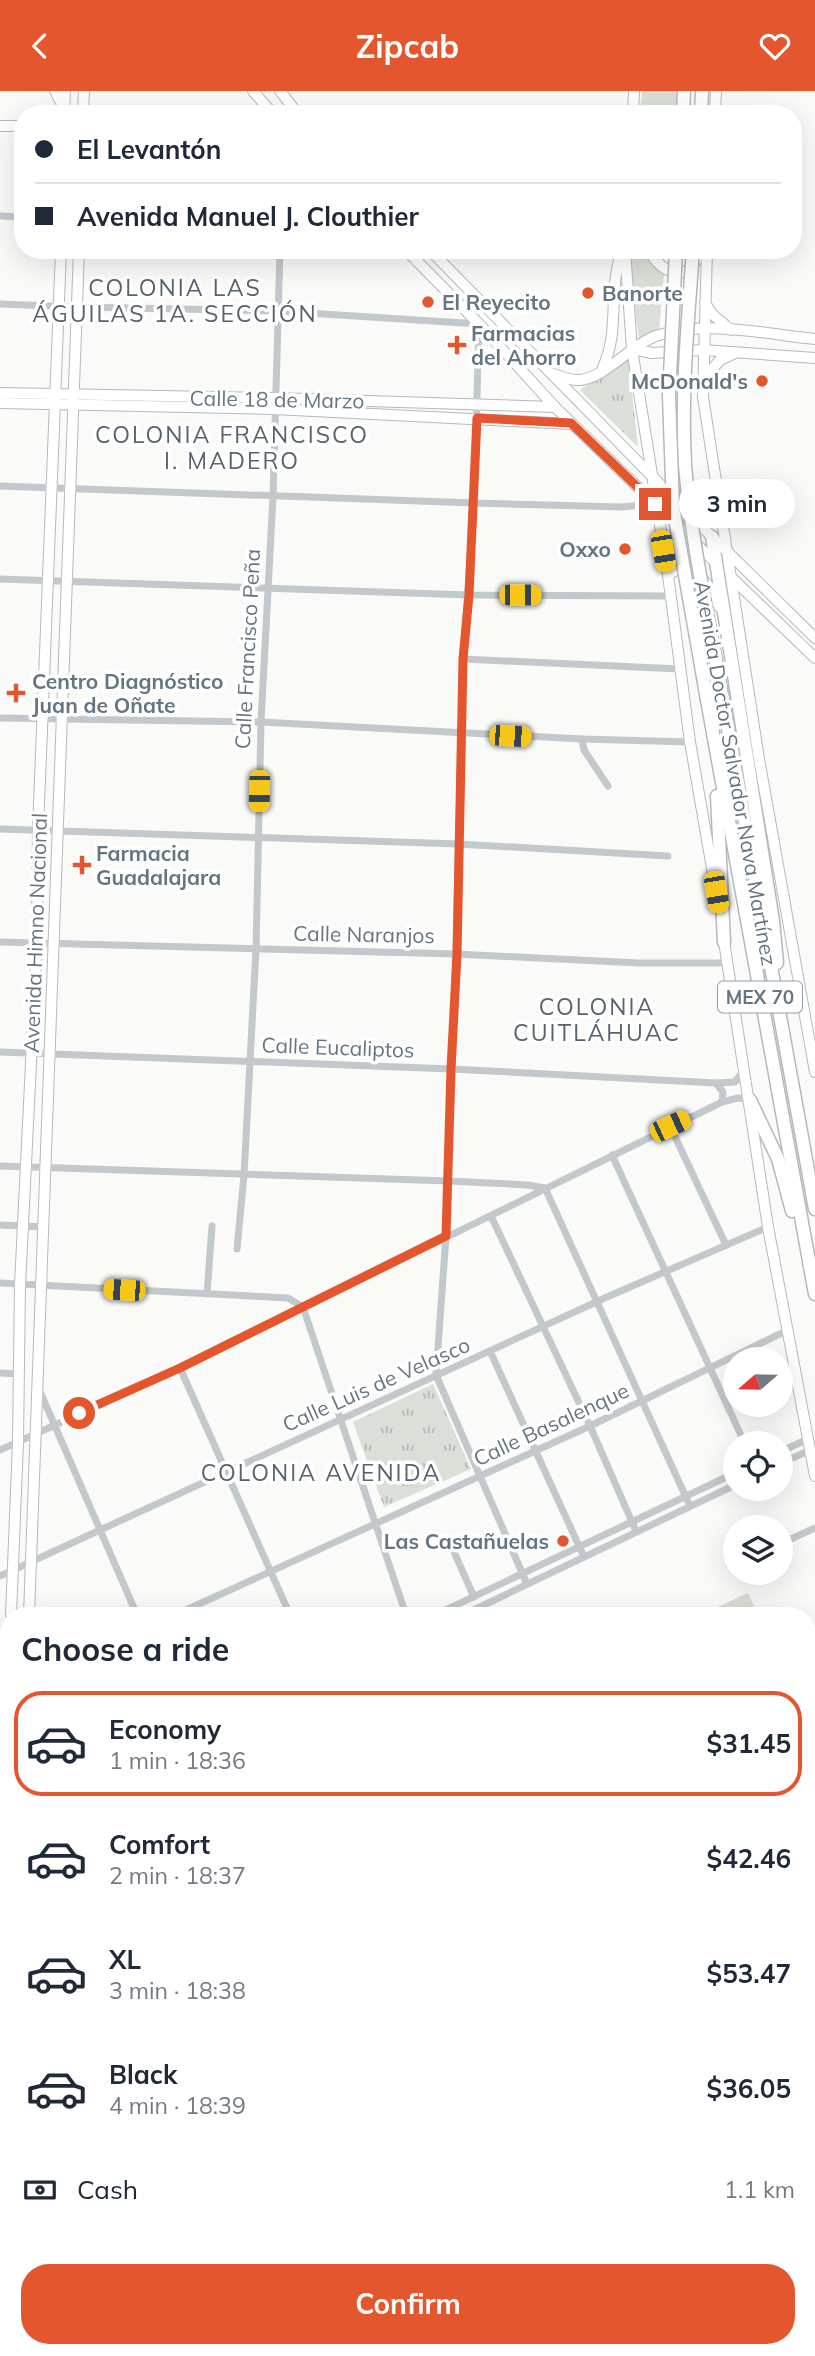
<!DOCTYPE html>
<html lang="en">
<head>
<meta charset="utf-8">
<style>
	:root { --surface:#fff; --page:#f2f2f3; --text:#1f2937; --muted:#747a83; --line:#e0e1e3; --accent:#e4572e }
	body { margin:0; font-family:Mulish,sans-serif; background:var(--page); color:var(--text); height:100vh; display:flex; flex-direction:column; font-size:26px; white-space:nowrap }
	* { box-sizing:border-box; margin:0 }
	p { font-size:23px; color:var(--muted) }
	.icon { flex:none; width:38px; height:38px; fill:none; stroke:currentColor; stroke-width:2; stroke-linecap:round; stroke-linejoin:round }
	.map { position:relative; flex:1; overflow:hidden }
	.panel { position:absolute; left:0px; top:1516px; width:816px; height:751px; display:flex; flex-direction:column; background:var(--surface); border-radius:28px 28px 0 0; box-shadow:0 7px 28px #0002 }
	.panel>* { flex:none }
	.top-card { position:absolute; left:14px; top:14px; width:788px; height:154px; border-radius:28px; box-shadow:0 7px 28px #0002; display:grid; align-content:center; height:154px; padding:0 21px; background:var(--surface) }
	.needle { width:46px; rotate:250deg }
	.controls { position:absolute; left:723px; top:1256px; display:grid; gap:14px }
	.controls a { display:grid; place-items:center; width:70px; height:70px; border-radius:50%; background:var(--surface); box-shadow:0 7px 28px #0002; font-size:35px }
	.end { position:absolute; width:32px; height:32px; margin:-16px; border:9px solid #e4572e; background:#fff; box-shadow:0 0 0 4px #fff }
	.from { border-radius:50% }
	.bubble { position:absolute; height:49px; border-radius:24px; background:var(--surface); box-shadow:0 7px 28px #0002; font-size:23px; font-weight:700; line-height:49px; text-align:center }
	.car { position:absolute; width:21px; height:42px; margin:-21px -10px; border-radius:9px; box-shadow:0 0 5px 2px #0007; background:linear-gradient(#f5c518 24%,#345 0 40%,#f5c518 0 76%,#345 0 86%,#f5c518 0) }
	.top-card b { display:flex; align-items:center; gap:24px; height:66px; font-size:26px }
	.top-card b+b { border-top:2px solid var(--line) }
	.top-card i { width:18px; height:18px; background:var(--text) }
	ul { padding:0; list-style:none }
	li { display:flex; align-items:center; gap:21px; height:105px; margin:0 14px 10px; padding:0 7px; border:4px solid transparent; border-radius:28px }
	li div { flex:1 }
	li b { display:block; font-size:26px }
	li em { font-style:normal; font-weight:700 }
	li.on { border-color:var(--accent) }
	li>.icon { width:63px; height:63px; stroke-width:1.5 }
	h2 { padding:0 21px; font-size:32px; line-height:84px }
	.pay { display:flex; align-items:center; gap:18px; height:77px; padding:0 21px; font-size:26px }
	.pay p { margin-inline-start:auto }
	.action { display:flex; gap:14px; margin-top:auto; padding:14px 21px }
	.action a { flex:1; height:80px; border-radius:28px; background:var(--accent); color:#fff; font-size:28px; font-weight:700; line-height:80px; text-align:center }
	header { display:flex; justify-content:space-between; align-items:center; height:91px; padding:0 21px; background:var(--accent); color:#fff; font-size:32px; font-weight:700 }
	.map>svg:first-child { display:block }
	.green { fill:#dadfd7 }
	.park { fill:url(#park-tufts) }
	.lines { fill:none; stroke-linecap:round; stroke-linejoin:round }
	.primary-tunnel { stroke:#d5d9db; stroke-width:10; stroke-dasharray:10 5; stroke-linecap:butt }
	.secondary-casing { stroke:#b3babf; stroke-width:12 }
	.primary-casing { stroke:#b5babe; stroke-width:13 }
	.highway-casing { stroke:#b4b9bd; stroke-width:15 }
	.street { stroke:#c3c8cc; stroke-width:7 }
	.secondary { stroke:#fff; stroke-width:10 }
	.primary { stroke:#fff; stroke-width:10 }
	.highway { stroke:#fff; stroke-width:12 }
	.highway-bridge-casing { stroke:#b4b9bd; stroke-width:15; stroke-linecap:butt }
	.highway-bridge { stroke:#fff; stroke-width:12 }
	.route { stroke:#e4572e; stroke-width:9 }
	.poi-dot { fill:#e4572e; stroke:#fff; stroke-width:2.5 }
	.labels { text-anchor:middle; dominant-baseline:central; stroke-width:7; stroke-linejoin:round; paint-order:stroke }
	.shield { fill:#fff; stroke:#939fa8; stroke-width:2 }
	.shield-label { font-size:19px; font-weight:bold; fill:#657683 }
	.poi-label { font-size:21px; font-weight:bold; fill:#657683; stroke:#fff; text-anchor:start }
	.street-label { font-size:21px; fill:#657683; stroke:#fff }
	.neighbourhood-label { font-size:23px; letter-spacing:2px; fill:#57646e; stroke:#fff }
</style>
</head>
<body>
<header><svg class="icon" aria-label="back" viewBox="0 0 24 24"><path d="M15 5l-7 7 7 7"/></svg>Zipcab<svg class="icon" aria-label="heart" viewBox="0 0 24 24"><path d="M12 20l-8-8c-3-5 5-10 8-4 3-6 11-1 8 4z"/></svg></header>
<div class="map">
<svg width="815" height="2265" viewBox="0 0 815 2265">
	<defs>
		<pattern id="park-tufts" width="24" height="20" patternUnits="userSpaceOnUse" patternTransform="scale(1.75)"><rect width="24" height="20" fill="#dadfd7"/><path d="M3 7l-1-3M5 7V3M7 7l1-3M15 17l-1-3M17 17v-4M19 17l1-3" fill="none" stroke="#b4b9b4"/></pattern>
	</defs>
	<rect width="100%" height="100%" fill="#fafaf8"/>
	<g class="green">
		<path d="M642 0H677L675 23H640Z"/>
		<path d="M630 159H643L664 182 659 241 639 249 632 195Z"/>
		<path d="M748 1502 758 1524H700Z"/>
	</g>
	<g class="park">
		<path d="M628 266 638 356 580 299Z"/>
		<path d="M433 1293 471 1378 384 1416 353 1331Z"/>
		<path d="M9 2136V2258H61L65 2265H0V2138Z"/>
	</g>
	<g class="lines">
		<g class="primary-tunnel">
			<path d="M4 2064 2 2005 7 1918"/>
			<path d="M0 2066 9 2085"/>
		</g>
		<g class="secondary-casing">
			<g id="secondary">
				<path d="M55 0 64 17"/>
				<path d="M253 0 273 23"/>
				<path d="M280 0 298 23"/>
				<path d="M64 23 65 0"/>
				<path d="M83 23 84 0"/>
				<path d="M633 23 634 0"/>
				<path d="M715 23 716 0"/>
				<path d="M0 35H23"/>
				<path d="M406 159 479 233 555 316 716 472"/>
				<path d="M430 159 694 428 815 547"/>
				<path d="M625 159 632 258 668 484 690 651 718 812"/>
				<path d="M649 159C662 185 692 193 700 159"/>
				<path d="M707 159 703 306 759 668 815 981"/>
				<path d="M705 212 712 223 731 239"/>
				<path d="M632 258 652 262 703 259 815 267"/>
				<path d="M602 279C616 248 612 224 615 192 616 181 619 170 621 159"/>
				<path d="M554 283C562 286 571 290 580 289 607 286 632 252 659 244 708 229 765 243 815 248"/>
				<path d="M703 289 720 269 733 263"/>
				<path d="M0 302 274 307 555 316"/>
				<path d="M0 312 274 318 571 333"/>
				<path d="M689 430C704 422 711 413 714 396"/>
				<path d="M668 484C690 466 713 495 719 516"/>
				<path d="M732 487 815 567"/>
				<path d="M723 844 768 1136 815 1385"/>
				<path d="M11 1524 18 1351 20 1194 37 851 38 739 61 159"/>
				<path d="M29 1524 79 159"/>
				<path d="M807 1599 815 1595"/>
				<path d="M807 1612 815 1609"/>
				<path d="M0 1856 9 1591"/>
				<path d="M0 2019H9"/>
				<path d="M807 2154 815 2146"/>
				<path d="M807 2184 815 2185"/>
				<path d="M807 2220 815 2225"/>
			</g>
		</g>
		<g class="primary-casing">
			<g id="primary">
				<path d="M7 1918 9 1897"/>
				<path d="M0 2111 9 2120"/>
				<path d="M84 2258 87 2265"/>
				<path d="M97 2258 101 2265"/>
			</g>
		</g>
		<g class="highway-casing">
			<g id="highway">
				<path d="M683 23 684 0"/>
				<path d="M701 23 702 0"/>
				<path d="M712 446 773 830 777 872"/>
				<path d="M722 605 815 1118"/>
				<path d="M707 609 815 1203"/>
				<path d="M717 705 724 851"/>
				<path d="M750 1009 778 1068 792 1120"/>
			</g>
		</g>
		<g class="street">
			<path d="M0 125 23 126"/>
			<path d="M0 213 77 216 277 220 479 233 474 412 463 568 456 863 446 1145 436 1284 527 1493"/>
			<path d="M0 395 474 412 621 416 655 413"/>
			<path d="M0 488 469 504 670 505"/>
			<path d="M463 568 679 578"/>
			<path d="M0 627 261 631 582 648 690 651"/>
			<path d="M582 648 584 659 608 695"/>
			<path d="M0 738 458 753 668 765"/>
			<path d="M0 851 456 863 639 872H728"/>
			<path d="M0 961 451 978 716 992 735 991 745 978"/>
			<path d="M716 992 723 1001 722 1011"/>
			<path d="M670 1035 726 1154"/>
			<path d="M612 1064 745 1353"/>
			<path d="M0 1075 448 1090 528 1094 545 1097 690 1415"/>
			<path d="M491 1125 590 1335 636 1440"/>
			<path d="M0 1134 44 1136"/>
			<path d="M237 1158 244 1084 256 858 261 631 273 405 280 159"/>
			<path d="M0 1192 288 1207 303 1216 406 1524"/>
			<path d="M207 1203 212 1135"/>
			<path d="M490 1260 584 1466"/>
			<path d="M180 1277 290 1524"/>
			<path d="M0 1282 19 1283"/>
			<path d="M38 1296 137 1524"/>
			<path d="M0 1359 180 1277 722 1011 738 1007 750 1009"/>
			<path d="M780 1361 808 1348"/>
			<path d="M780 1373 810 1359"/>
			<path d="M780 1453 815 1437"/>
			<path d="M454 1461 474 1506"/>
			<path d="M0 1485 607 1206 768 1136"/>
			<path d="M175 1524 590 1335 788 1239"/>
			<path d="M435 1524 735 1382"/>
			<path d="M463 1524 735 1394"/>
			<path d="M279 2258 283 2265"/>
			<path d="M657 2258 675 2260 687 2265"/>
			<path d="M121 2265 127 2258"/>
			<path d="M327 2265 344 2258"/>
			<path d="M406 2265 408 2258"/>
			<path d="M512 2265 513 2258"/>
			<path d="M524 2265 525 2258"/>
			<path d="M806 2265 815 2255"/>
		</g>
		<use href="#secondary" class="secondary"/>
		<use href="#primary" class="primary"/>
		<use href="#highway" class="highway"/>
		<g class="highway-bridge-casing">
			<g id="highway-bridge">
				<path d="M676 159 669 305 673 416 707 609"/>
				<path d="M693 159C688 230 681 301 685 373 691 450 709 528 722 605"/>
			</g>
		</g>
		<use href="#highway-bridge" class="highway-bridge"/>
	</g>
	<g class="lines">
		<path class="route" d="M79 1322 180 1277 446 1145 451 978 457 863 463 568 469 504 477 327 571 332 655 413"/>
	</g>
	<g class="poi-dot">
		<circle cx="588" cy="202" r="7"/>
		<circle cx="428" cy="211" r="7"/>
		<path d="M453.5 243.5h7v7h7v7h-7v7h-7v-7h-7v-7h7z"/>
		<circle cx="762" cy="290" r="7"/>
		<circle cx="625" cy="458" r="7"/>
		<path d="M12.5 591.5h7v7h7v7h-7v7h-7v-7h-7v-7h7z"/>
		<path d="M78.5 763.5h7v7h7v7h-7v7h-7v-7h-7v-7h7z"/>
		<circle cx="563" cy="1450" r="7"/>
	</g>
	<g class="labels">
		<rect class="shield" x="718" y="890.5" width="84" height="31" rx="5"/>
		<g class="shield-label">
			<text x="760" y="906">MEX 70</text>
		</g>
		<g class="poi-label">
			<text x="602" y="202">Banorte</text>
			<text x="442" y="211">El Reyecito</text>
			<text x="471" y="242">Farmacias<tspan x="471" dy="24">del Ahorro</tspan></text>
			<text x="748" y="290" text-anchor="end">McDonald's</text>
			<text x="611" y="458" text-anchor="end">Oxxo</text>
			<text x="32" y="590">Centro Diagnóstico<tspan x="32" dy="24">Juan de Oñate</tspan></text>
			<text x="96" y="762">Farmacia<tspan x="96" dy="24">Guadalajara</tspan></text>
			<text x="549" y="1450" text-anchor="end">Las Castañuelas</text>
		</g>
		<g class="street-label">
			<text transform="translate(277 308) rotate(1)">Calle 18 de Marzo</text>
			<text transform="translate(247 558) rotate(-87)">Calle Francisco Peña</text>
			<text transform="translate(736 682) rotate(80)">Avenida Doctor Salvador Nava Martínez</text>
			<text transform="translate(35 842) rotate(-88)">Avenida Himno Nacional</text>
			<text transform="translate(364 843) rotate(1)">Calle Naranjos</text>
			<text transform="translate(338 956) rotate(2)">Calle Eucaliptos</text>
			<text transform="translate(376 1293) rotate(-24)">Calle Luis de Velasco</text>
			<text transform="translate(551 1333) rotate(-25)">Calle Basalenque</text>
		</g>
		<g class="neighbourhood-label">
			<text x="175" y="196">COLONIA LAS<tspan x="175" dy="26">ÁGUILAS 1A. SECCIÓN</tspan></text>
			<text x="232" y="343">COLONIA FRANCISCO<tspan x="232" dy="26">I. MADERO</tspan></text>
			<text x="597" y="915">COLONIA<tspan x="597" dy="26">CUITLÁHUAC</tspan></text>
			<text x="321" y="1381">COLONIA AVENIDA</text>
		</g>
	</g>
</svg>
<div class="controls">
<a><svg class="needle" viewBox="-14 -14 28 28"><path d="M0-13l5 13h-10z" fill="#e53935"/><path d="M0 13l5-13h-10z" fill="#747a83"/></svg></a>
<a><svg class="icon" aria-label="locate" viewBox="0 0 24 24"><circle cx="12" cy="12" r="6"/><path d="M12 2v4M12 18v4M2 12h4M18 12h4"/></svg></a>
<a><svg class="icon" aria-label="layers" viewBox="0 0 24 24"><path d="M12 4l9 5-9 5-9-5zM3 14l9 5 9-5"/></svg></a>
</div>
<i class="end from" style="left:79px;top:1322px"></i>
<i class="end" style="left:655px;top:413px"></i>
<div class="bubble" style="left:679px;top:388px;width:116px">3 min</div>
<i class="car" style="left:663px;top:460px;rotate:170deg"></i>
<i class="car" style="left:520px;top:504px;rotate:90deg"></i>
<i class="car" style="left:510px;top:645px;rotate:93deg"></i>
<i class="car" style="left:259px;top:700px;rotate:181deg"></i>
<i class="car" style="left:716px;top:801px;rotate:170deg"></i>
<i class="car" style="left:670px;top:1035px;rotate:65deg"></i>
<i class="car" style="left:124px;top:1199px;rotate:273deg"></i>
<div class="top-card">
<b><i class="from"></i>El Levantón</b>
<b><i></i>Avenida Manuel J. Clouthier</b>
</div>
<section class="panel">
<h2>Choose a ride</h2>
<ul>
<li class="on"><svg class="icon" aria-label="car" viewBox="0 0 24 24"><path d="M5 17H2v-5l4-1 3-4h7l3 4 3 1v5h-3M9 17h6M6 11h13"/><circle cx="7" cy="17" r="2"/><circle cx="17" cy="17" r="2"/></svg><div><b>Economy</b><p>1 min · 18:36</p></div><em>$31.45</em></li>
<li><svg class="icon" aria-label="car" viewBox="0 0 24 24"><path d="M5 17H2v-5l4-1 3-4h7l3 4 3 1v5h-3M9 17h6M6 11h13"/><circle cx="7" cy="17" r="2"/><circle cx="17" cy="17" r="2"/></svg><div><b>Comfort</b><p>2 min · 18:37</p></div><em>$42.46</em></li>
<li><svg class="icon" aria-label="car" viewBox="0 0 24 24"><path d="M5 17H2v-5l4-1 3-4h7l3 4 3 1v5h-3M9 17h6M6 11h13"/><circle cx="7" cy="17" r="2"/><circle cx="17" cy="17" r="2"/></svg><div><b>XL</b><p>3 min · 18:38</p></div><em>$53.47</em></li>
<li><svg class="icon" aria-label="car" viewBox="0 0 24 24"><path d="M5 17H2v-5l4-1 3-4h7l3 4 3 1v5h-3M9 17h6M6 11h13"/><circle cx="7" cy="17" r="2"/><circle cx="17" cy="17" r="2"/></svg><div><b>Black</b><p>4 min · 18:39</p></div><em>$36.05</em></li>
</ul>
<div class="pay"><svg class="icon" aria-label="cash" viewBox="0 0 24 24"><path d="M3 7h18v10H3z"/><circle cx="12" cy="12" r="2"/></svg>Cash<p>1.1 km</p></div>
<div class="action"><a>Confirm</a></div>
</section>
</div>
</body>
</html>
